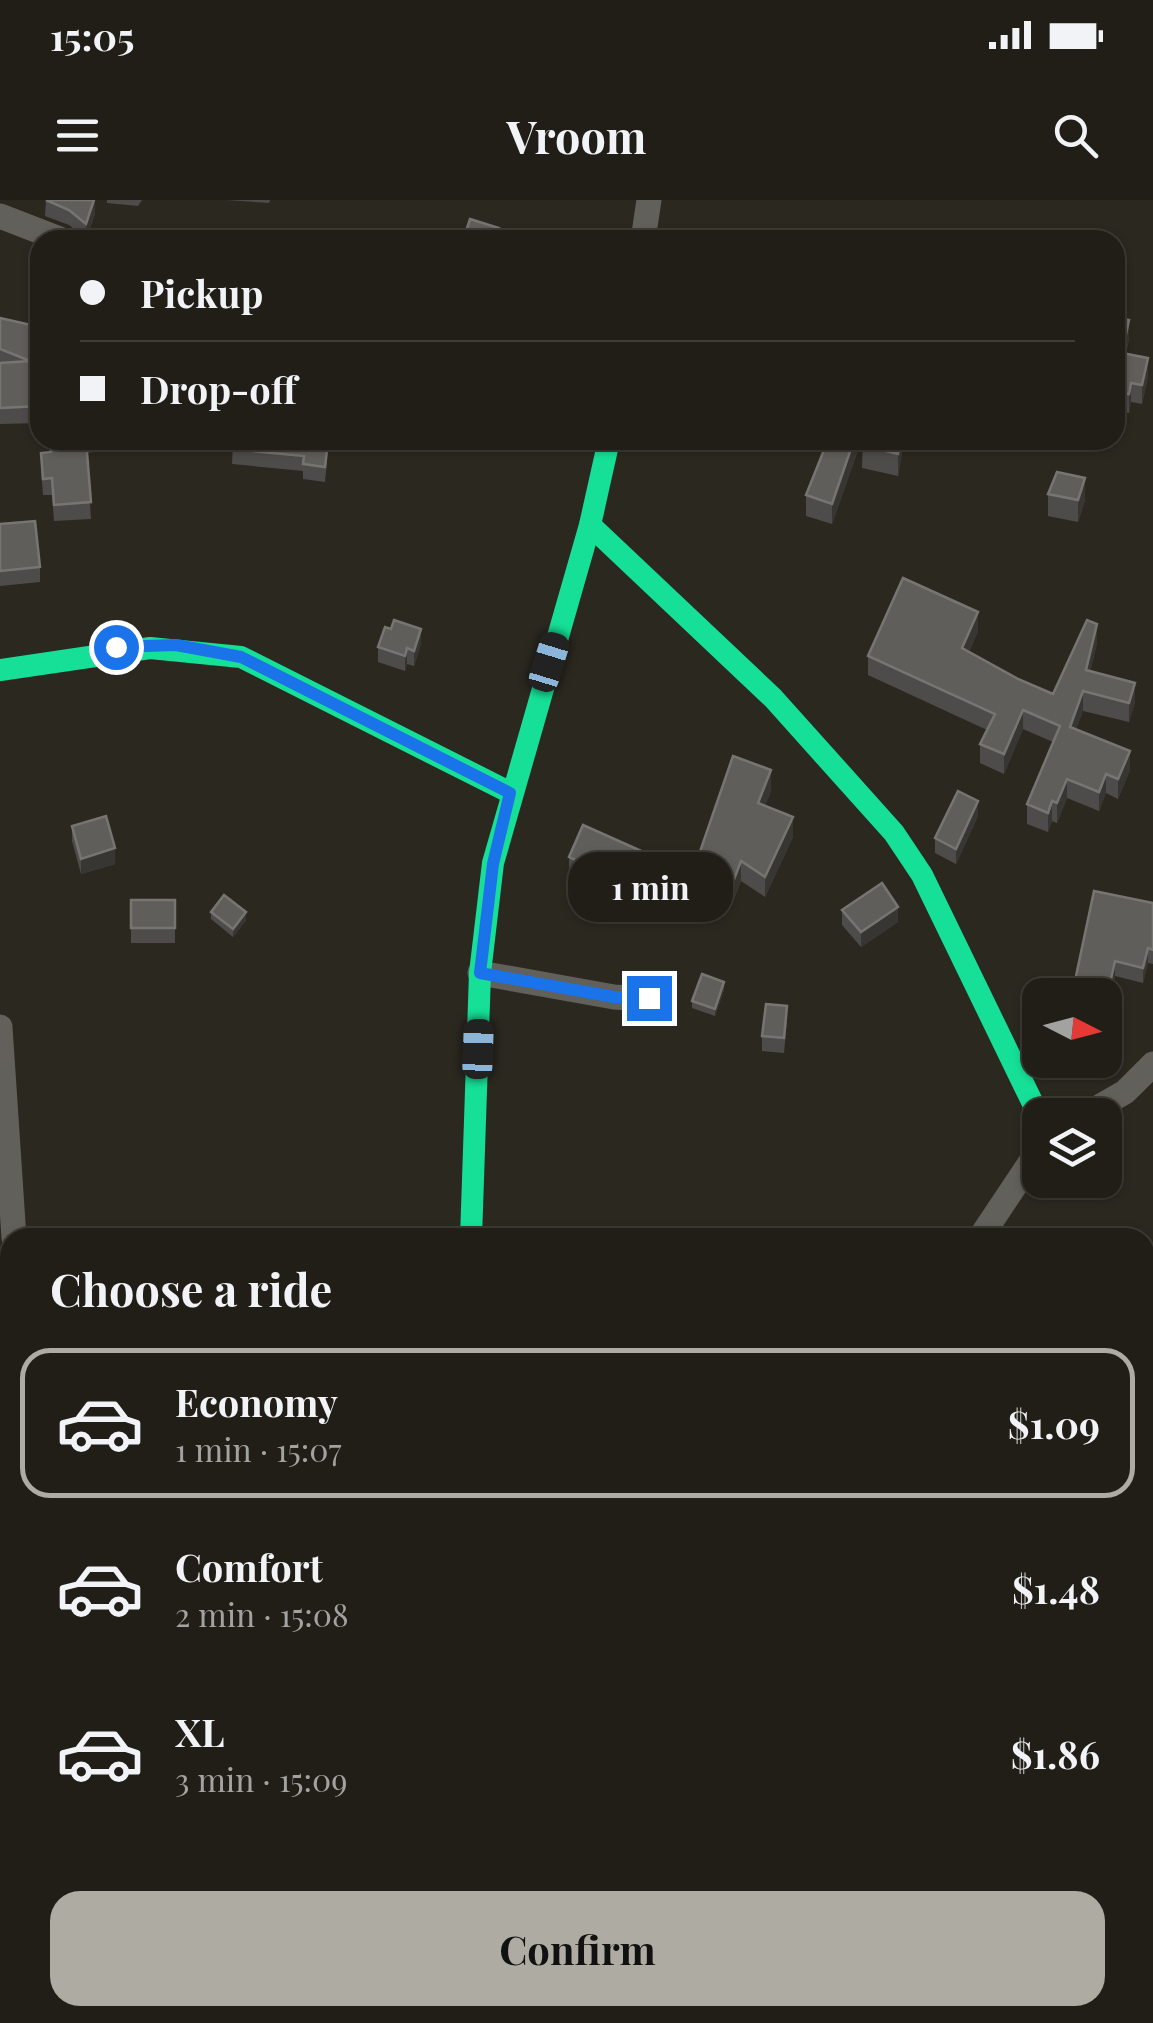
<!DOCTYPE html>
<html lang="en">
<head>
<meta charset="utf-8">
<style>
	:root { --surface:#201e17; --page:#282720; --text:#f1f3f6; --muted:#a2a2a1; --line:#3d3c36; --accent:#adaba2 }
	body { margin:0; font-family:"Playfair Display",serif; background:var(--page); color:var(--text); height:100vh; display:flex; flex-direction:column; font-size:38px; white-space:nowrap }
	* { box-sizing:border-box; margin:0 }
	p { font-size:32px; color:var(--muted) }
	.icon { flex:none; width:55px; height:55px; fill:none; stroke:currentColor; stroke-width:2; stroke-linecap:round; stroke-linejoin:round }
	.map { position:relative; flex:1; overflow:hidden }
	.side { position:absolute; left:0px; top:1028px; width:1155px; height:798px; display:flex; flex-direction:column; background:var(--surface); border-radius:30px 30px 0 0; box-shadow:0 2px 8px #0004,0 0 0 2px var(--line) }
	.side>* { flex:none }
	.top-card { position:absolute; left:30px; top:30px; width:1095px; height:220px; border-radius:30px; box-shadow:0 2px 8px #0004,0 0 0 2px var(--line); display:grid; align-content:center; height:220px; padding:0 50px; background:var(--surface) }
	.needle { width:65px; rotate:96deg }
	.fabs { position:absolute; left:1022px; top:778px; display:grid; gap:20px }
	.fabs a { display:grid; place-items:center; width:100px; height:100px; border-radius:20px; background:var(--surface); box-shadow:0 2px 8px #0004,0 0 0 2px var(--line); font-size:50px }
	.end { position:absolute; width:45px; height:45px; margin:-22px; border:12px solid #1a73e8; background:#fff; box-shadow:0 0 0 5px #fff }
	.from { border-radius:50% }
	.bubble { position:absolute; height:70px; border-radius:30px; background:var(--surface); box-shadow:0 2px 8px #0004,0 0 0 2px var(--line); font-size:32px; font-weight:700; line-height:70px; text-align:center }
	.car { position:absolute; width:30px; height:60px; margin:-30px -15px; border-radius:12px; box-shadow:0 0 8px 2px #0007; background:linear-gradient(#222 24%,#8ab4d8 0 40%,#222 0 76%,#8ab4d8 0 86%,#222 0) }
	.top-card b { display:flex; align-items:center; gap:35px; height:95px; font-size:38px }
	.top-card b+b { border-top:2px solid var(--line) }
	.top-card i { width:25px; height:25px; background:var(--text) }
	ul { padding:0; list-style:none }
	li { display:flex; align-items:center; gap:30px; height:150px; margin:0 20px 15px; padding:0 30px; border:5px solid transparent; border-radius:30px }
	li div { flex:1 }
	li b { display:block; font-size:38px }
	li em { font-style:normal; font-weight:700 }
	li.current { border-color:var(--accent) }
	li>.icon { width:90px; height:90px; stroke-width:1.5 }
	h2 { padding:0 50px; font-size:45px; line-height:120px }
	.button { display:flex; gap:20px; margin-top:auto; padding:20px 50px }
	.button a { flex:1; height:115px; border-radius:30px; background:var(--accent); color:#111; font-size:40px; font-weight:700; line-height:115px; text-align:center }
	.status { display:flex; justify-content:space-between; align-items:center; height:70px; padding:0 50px; background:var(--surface); direction:ltr }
	.status svg { height:28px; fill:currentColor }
	header { display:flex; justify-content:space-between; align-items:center; height:130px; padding:0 50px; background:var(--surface); font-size:45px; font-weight:700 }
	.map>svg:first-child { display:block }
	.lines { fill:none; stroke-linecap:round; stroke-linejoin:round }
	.street { stroke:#61605a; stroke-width:25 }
	.fast { stroke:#16e098; stroke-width:22 }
	.wall { fill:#4e4c4a }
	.shaded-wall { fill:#383632 }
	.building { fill:#5f5e5b; stroke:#777571; stroke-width:2.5 }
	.route { stroke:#1a73e8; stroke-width:12 }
</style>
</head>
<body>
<div class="status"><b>15:05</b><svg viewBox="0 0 49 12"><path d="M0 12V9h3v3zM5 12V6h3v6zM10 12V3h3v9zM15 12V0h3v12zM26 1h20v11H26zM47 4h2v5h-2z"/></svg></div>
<header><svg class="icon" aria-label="menu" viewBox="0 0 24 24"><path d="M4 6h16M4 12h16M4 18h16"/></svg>Vroom<svg class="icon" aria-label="search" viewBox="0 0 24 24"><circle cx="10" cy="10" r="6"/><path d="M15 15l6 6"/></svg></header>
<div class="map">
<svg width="1153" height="1823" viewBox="0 0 1153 1823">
	<rect width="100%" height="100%" fill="#2a281f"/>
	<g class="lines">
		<g class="street">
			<path d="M0 16 62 40"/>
			<path d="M643 40 649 0"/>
			<path d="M480 773 614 797 649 799"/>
			<path d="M0 827 14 1038"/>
			<path d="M1085 915 1125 892 1153 864"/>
			<path d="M980 1038 1040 948"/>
			<path d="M1145 1262 1153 1265"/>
			<path d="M0 1555 10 1556"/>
			<path d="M0 1668 10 1646"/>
			<path d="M350 1815V1823"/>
			<path d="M928 1815 937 1823"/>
		</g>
		<g class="fast">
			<path d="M590 325 773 498 894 633 922 675 1040 918"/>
			<path d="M0 470 150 448 241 457 511 593"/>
			<path d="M471 1038 480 773 493 663 590 325 609 240"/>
		</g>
	</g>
	<g class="wall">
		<path d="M46 0 95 14 86 39 69 25 45 16Z"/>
		<path d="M107 0H142L138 6 107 3Z"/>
		<path d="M226 0H270L269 3Z"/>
		<path d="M0 118 40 127V223L0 224Z"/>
		<path d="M1115 118 1129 139 1126 153 1148 177 1142 204 1131 202 1129 213 1115 211Z"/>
		<path d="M49 240H101V251L87 253 91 319 54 321 52 295H43L41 269V253L50 252Z"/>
		<path d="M233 240H329L325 282 303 279V271L232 264Z"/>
		<path d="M660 240H695L694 249 660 247Z"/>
		<path d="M858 240V250L832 324 806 316V295Z"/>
		<path d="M863 240H904L898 276 862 268Z"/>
		<path d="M1048 294 1085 300 1078 322 1048 316Z"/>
		<path d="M0 324 40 367V382L0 386Z"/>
		<path d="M978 431 969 452 1018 479 1053 494 1097 443 1090 472 1135 502 1129 522 1083 511 1076 529 1130 570 1118 599 1106 593 1099 611 1067 598 1057 623 1052 621 1048 632 1027 624V604L1053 542 1023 529 1004 574 980 563V544L987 530 868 475V456Z"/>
		<path d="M421 444 414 466 407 464 405 471 378 462V447Z"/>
		<path d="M771 591 765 606 793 637 765 697 741 681 733 702 695 687V666Z"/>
		<path d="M978 616 956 664 935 653V638Z"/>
		<path d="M72 626 115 664 81 674 72 641Z"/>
		<path d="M569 657 657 673 650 702 591 675 588 681 569 672Z"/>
		<rect x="131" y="700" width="44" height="43"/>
		<path d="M1153 703V764L1148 763 1143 783 1115 776 1105 820V795H1072Z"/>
		<path d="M842 710 898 722 861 747 842 725Z"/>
		<path d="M211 712 246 720 233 737 211 719Z"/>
		<path d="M724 790 715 816 692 808V801Z"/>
		<path d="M787 821 784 853 762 851V836Z"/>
		<path d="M1059 860H1096L1093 877 1059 869Z"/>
		<path d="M1145 1132 1153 1134V1189L1145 1188Z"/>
		<path d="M1153 1638V1671L1147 1666V1644Z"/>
		<path d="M522 1815H556V1817L536 1818H522Z"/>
	</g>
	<g class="shaded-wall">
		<path d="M95 0V14L86 39V24Z"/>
		<path d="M1129 120V139L1122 171V153Z"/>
		<path d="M1148 158V177L1142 204V185Z"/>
		<path d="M1131 183V202L1129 213V194Z"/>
		<path d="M854 240H858V250L832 324V304Z"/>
		<path d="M900 240H904L898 276V254Z"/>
		<path d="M1085 278V300L1078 322V300Z"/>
		<path d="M978 412V431L962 468V448Z"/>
		<path d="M1097 424V443L1086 490V470Z"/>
		<path d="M421 429V444L414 466V451Z"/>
		<path d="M407 448V464L405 471V456Z"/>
		<path d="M1135 483V502L1129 522V503Z"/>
		<path d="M1083 491V511L1070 546V527Z"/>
		<path d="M1023 510V529L1004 574V554Z"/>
		<path d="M1130 551V570L1118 599V579Z"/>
		<path d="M771 570V591L758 624V603Z"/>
		<path d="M1106 574V593L1099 611V592Z"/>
		<path d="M1067 579V598L1057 623V603Z"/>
		<path d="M978 601V616L956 664V649Z"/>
		<path d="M1052 601V621L1048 632V613Z"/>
		<path d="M793 617V637L765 697V677Z"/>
		<path d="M115 648V664L81 674V659Z"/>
		<path d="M657 658V673L650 702V687Z"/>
		<path d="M741 661V681L733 702V682Z"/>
		<path d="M898 707V722L861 747V732Z"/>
		<path d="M246 712V720L233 737V729Z"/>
		<path d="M1148 748V763L1143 783V768Z"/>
		<path d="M1115 761V776L1105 820V806Z"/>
		<path d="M724 782V790L715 816V809Z"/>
		<path d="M1114 1815H1123V1821L1120 1823H1104Z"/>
	</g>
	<g class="building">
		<path d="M46 0H94L86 24 69 10Z"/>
		<path d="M470 19 499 28 495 40H463Z"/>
		<path d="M0 118 40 127V206L0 208V163L30 161 0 149Z"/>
		<path d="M1115 118 1129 120 1122 153 1148 158 1142 185 1131 183 1129 194 1115 192Z"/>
		<path d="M50 240H86L91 302 54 305 52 278 43 279 41 253 51 252Z"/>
		<path d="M233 240H328L325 267 303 264 304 256 232 249Z"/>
		<path d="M828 240H854L832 304 806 295Z"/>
		<path d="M863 240H900L898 254 862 245Z"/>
		<path d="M1057 272 1085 278 1078 300 1048 294Z"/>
		<path d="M35 321 40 367 0 371V324Z"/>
		<path d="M903 378 978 412 962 448 1018 479 1053 494 1087 420 1097 424 1086 470 1135 483 1129 503 1083 491 1070 527 1130 551 1118 579 1106 574 1099 592 1067 579 1057 603 1052 601 1048 613 1027 604 1060 526 1023 510 1004 554 980 544 995 514 868 456Z"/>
		<path d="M394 420 421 429 414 451 407 448 405 456 378 447 385 427 391 429Z"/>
		<path d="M733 556 771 570 758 603 793 617 765 677 741 661 733 682 695 666Z"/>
		<path d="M958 591 978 601 956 649 935 638Z"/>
		<path d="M106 616 115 648 81 659 72 626Z"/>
		<path d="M583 625 657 658 650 687 591 660 588 666 569 657Z"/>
		<path d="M882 683 898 707 861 732 842 710Z"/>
		<path d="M1094 691 1153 703V750L1148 748 1143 768 1115 761 1105 806V795H1072Z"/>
		<path d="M224 695 246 712 233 729 211 712Z"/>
		<rect x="131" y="700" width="44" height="28"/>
		<path d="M702 774 724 782 715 809 692 801Z"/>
		<path d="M766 804 787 806 784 838 762 836Z"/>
		<path d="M1145 1132 1153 1134V1174L1145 1173Z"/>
		<path d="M1153 1638V1649L1147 1644Z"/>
		<path d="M536 1815H553V1817L559 1818V1823H536Z"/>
		<path d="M1027 1815H1114L1104 1823H1024L1021 1820Z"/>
	</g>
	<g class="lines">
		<path class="route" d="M116 447 176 445 241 457 510 593 493 664 480 773 614 797 649 798"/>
	</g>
</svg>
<div class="fabs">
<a><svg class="needle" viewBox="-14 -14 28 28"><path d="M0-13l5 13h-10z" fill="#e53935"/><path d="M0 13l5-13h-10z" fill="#a2a2a1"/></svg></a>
<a><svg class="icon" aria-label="layers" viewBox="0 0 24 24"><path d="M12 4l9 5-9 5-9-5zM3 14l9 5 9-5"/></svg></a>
</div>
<i class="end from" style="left:116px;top:447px"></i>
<i class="end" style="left:649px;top:798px"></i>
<div class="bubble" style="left:568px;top:652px;width:165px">1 min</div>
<i class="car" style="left:549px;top:462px;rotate:17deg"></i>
<i class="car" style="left:478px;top:849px;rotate:2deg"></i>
<div class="top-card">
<b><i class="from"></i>Pickup</b>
<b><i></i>Drop-off</b>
</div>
<section class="side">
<h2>Choose a ride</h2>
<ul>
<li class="current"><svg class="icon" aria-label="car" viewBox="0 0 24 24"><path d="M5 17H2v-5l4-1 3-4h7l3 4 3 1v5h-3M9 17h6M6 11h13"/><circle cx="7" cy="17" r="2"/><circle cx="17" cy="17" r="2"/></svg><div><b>Economy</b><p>1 min · 15:07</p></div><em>$1.09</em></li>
<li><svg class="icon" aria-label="car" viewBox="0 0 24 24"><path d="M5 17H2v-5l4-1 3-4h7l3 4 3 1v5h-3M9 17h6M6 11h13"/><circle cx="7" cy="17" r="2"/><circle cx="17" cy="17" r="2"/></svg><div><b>Comfort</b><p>2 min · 15:08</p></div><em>$1.48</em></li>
<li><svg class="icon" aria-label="car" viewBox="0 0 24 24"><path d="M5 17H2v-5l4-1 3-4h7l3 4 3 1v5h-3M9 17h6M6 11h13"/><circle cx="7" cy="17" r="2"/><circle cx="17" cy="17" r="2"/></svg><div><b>XL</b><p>3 min · 15:09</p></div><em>$1.86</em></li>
</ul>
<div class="button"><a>Confirm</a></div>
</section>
</div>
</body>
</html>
